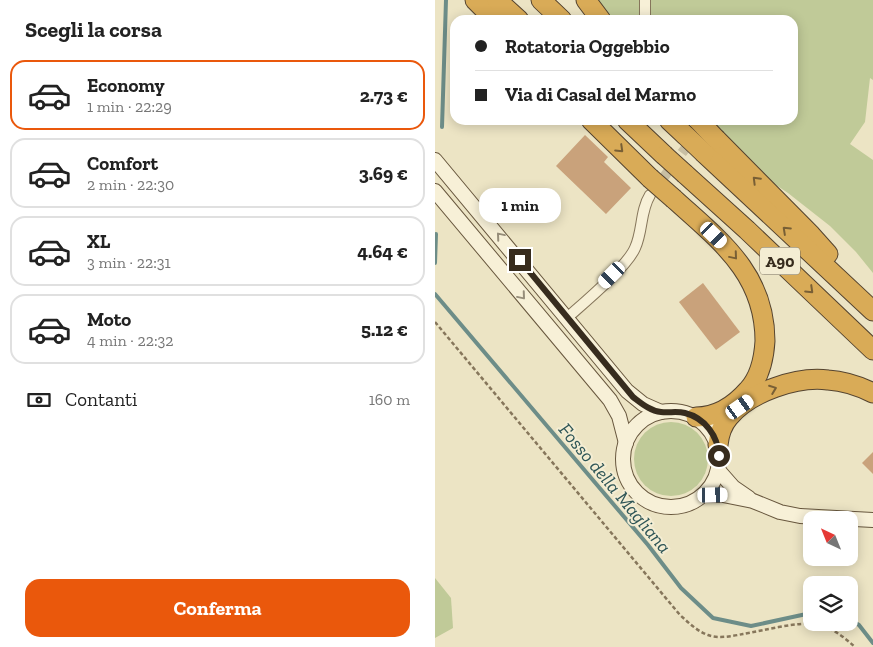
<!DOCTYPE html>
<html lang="it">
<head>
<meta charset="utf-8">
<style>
	:root { --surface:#fff; --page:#f6f6f6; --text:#222; --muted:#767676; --line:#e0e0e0; --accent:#ea580c }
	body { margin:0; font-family:"Zilla Slab",serif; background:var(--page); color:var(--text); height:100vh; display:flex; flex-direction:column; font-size:19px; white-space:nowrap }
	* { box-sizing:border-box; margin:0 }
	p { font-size:16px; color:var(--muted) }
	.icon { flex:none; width:28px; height:28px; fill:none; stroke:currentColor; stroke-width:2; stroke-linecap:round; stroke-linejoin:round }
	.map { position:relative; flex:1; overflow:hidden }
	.drawer { display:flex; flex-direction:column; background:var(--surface); width:435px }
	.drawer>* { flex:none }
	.hud { position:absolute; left:15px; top:15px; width:348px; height:110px; border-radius:15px; box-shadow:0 2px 12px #0003; display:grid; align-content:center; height:110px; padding:0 25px; background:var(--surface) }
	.needle { width:32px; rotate:317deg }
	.tools { position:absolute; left:368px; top:511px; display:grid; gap:10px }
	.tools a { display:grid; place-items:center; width:55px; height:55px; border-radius:10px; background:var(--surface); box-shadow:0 2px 12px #0003; font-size:25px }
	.end { position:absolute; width:22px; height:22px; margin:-11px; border:6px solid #372c1e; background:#fff; box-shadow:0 0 0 2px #fff }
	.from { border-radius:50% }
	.bubble { position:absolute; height:35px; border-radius:15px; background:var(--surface); box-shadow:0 2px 12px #0003; font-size:16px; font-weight:700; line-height:35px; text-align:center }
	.car { position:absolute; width:15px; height:30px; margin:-15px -8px; border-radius:6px; box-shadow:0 0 4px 1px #0007; background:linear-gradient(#fff 24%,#345 0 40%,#fff 0 76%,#345 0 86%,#fff 0) }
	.hud b { display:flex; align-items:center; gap:18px; height:48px; font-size:19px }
	.hud b+b { border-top:1px solid var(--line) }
	.hud i { width:12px; height:12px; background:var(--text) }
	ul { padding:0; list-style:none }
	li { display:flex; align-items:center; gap:15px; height:70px; margin:0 10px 8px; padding:0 15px; border:2px solid var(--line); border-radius:15px }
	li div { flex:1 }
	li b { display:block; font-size:19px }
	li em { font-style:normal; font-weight:700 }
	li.active { border-color:var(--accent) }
	li>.icon { width:45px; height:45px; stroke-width:1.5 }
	h2 { padding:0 25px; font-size:22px; line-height:60px }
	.pay { display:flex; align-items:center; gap:12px; height:55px; padding:0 25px; font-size:19px }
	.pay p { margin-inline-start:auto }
	.action { display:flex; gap:10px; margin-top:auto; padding:10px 25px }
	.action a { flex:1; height:58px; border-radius:15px; background:var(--accent); color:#fff; font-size:20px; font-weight:700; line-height:58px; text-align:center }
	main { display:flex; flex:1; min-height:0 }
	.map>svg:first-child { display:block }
	.green { fill:#c0ca98 }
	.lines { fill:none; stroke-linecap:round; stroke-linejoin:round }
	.stream { stroke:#6d8d88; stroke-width:4 }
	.building { fill:#c9a27b }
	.street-tunnel { stroke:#c8bfa3; stroke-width:10; stroke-dasharray:10 5; stroke-linecap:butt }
	.street-casing { stroke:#86765b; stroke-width:12 }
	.secondary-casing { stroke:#68573e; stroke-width:16 }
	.highway-casing { stroke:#54432f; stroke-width:21 }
	.path { stroke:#86765b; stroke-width:2.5; stroke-dasharray:4 2.5; stroke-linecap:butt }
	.street { stroke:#f7f0d7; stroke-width:10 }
	.secondary { stroke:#f7f0d7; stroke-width:14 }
	.highway { stroke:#d9ab57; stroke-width:19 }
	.highway-bridge-casing { stroke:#54432f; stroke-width:21; stroke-linecap:butt }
	.highway-bridge { stroke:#d9ab57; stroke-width:19 }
	.oneway { stroke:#785f35 }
	.oneway2 { stroke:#978e7a }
	.route { stroke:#372c1e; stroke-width:6 }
	.labels { text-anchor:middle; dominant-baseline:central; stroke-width:4; stroke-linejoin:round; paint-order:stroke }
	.shield { fill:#f4edd3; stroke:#706654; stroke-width:1 }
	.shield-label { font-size:16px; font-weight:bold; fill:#372c1e }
	.water-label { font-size:19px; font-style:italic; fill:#2e5556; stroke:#f4edd3 }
</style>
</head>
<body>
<main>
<section class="drawer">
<h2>Scegli la corsa</h2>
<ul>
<li class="active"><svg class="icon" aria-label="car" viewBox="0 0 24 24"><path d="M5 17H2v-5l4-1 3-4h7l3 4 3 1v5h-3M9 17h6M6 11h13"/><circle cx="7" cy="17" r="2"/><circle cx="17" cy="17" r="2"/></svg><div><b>Economy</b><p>1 min · 22:29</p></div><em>2.73 €</em></li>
<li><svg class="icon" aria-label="car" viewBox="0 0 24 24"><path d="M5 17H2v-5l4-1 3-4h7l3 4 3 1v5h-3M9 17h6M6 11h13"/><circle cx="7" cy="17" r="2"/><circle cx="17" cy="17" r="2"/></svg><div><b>Comfort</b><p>2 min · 22:30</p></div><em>3.69 €</em></li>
<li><svg class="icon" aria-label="car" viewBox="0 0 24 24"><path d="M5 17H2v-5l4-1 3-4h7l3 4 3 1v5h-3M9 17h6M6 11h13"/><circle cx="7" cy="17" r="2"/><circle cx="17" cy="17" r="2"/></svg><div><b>XL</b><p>3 min · 22:31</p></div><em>4.64 €</em></li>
<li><svg class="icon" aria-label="car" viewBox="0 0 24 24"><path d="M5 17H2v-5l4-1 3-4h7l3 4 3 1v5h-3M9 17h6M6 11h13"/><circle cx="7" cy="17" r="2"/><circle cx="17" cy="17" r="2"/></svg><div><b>Moto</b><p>4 min · 22:32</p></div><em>5.12 €</em></li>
</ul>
<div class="pay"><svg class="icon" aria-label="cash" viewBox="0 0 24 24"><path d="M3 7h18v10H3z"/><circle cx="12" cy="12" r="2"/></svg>Contanti<p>160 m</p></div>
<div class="action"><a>Conferma</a></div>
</section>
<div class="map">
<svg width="438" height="647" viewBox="0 0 438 647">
	<rect width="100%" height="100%" fill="#ece4c4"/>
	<g class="green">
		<path d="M163 0H438V80L435 78 430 122 415 144 438 160V273L421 252 395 226 353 193 335 181 272 120H358V20H177Z"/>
		<circle cx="236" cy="459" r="37"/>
		<path d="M0 578 16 598 18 628 0 638Z"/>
	</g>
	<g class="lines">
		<g class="stream">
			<path d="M7 127 11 0"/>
			<path d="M0 263 1 234"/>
			<path d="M0 294 213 545 246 588 278 618 316 626 376 613"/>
			<path d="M414 619 424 625 438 643"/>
		</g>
	</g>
	<g class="building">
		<path d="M150 135 173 157 169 162 196 188 171 214 121 166Z"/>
		<path d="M268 283 305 332 281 350 244 302Z"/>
		<path d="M438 452V474L427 463Z"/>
	</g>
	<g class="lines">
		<path class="street-tunnel" d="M220 189 258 138"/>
		<g class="street-casing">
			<g id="street">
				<path d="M210 0V20"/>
				<path d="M133 317C150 302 192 267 200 248 208 231 205 211 215 195"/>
			</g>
		</g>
		<g class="secondary-casing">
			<g id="secondary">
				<path d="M0 160 192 391 208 404 226 412"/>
				<path d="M0 191 175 400 184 416 191 443"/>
				<circle cx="236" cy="459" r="48"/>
				<path d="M283 470 298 487 314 498"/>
				<path d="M268 495H288L318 501 345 512 365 516 438 520"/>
			</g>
		</g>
		<g class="highway-casing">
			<g id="highway">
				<path d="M40 0 60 20"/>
				<path d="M62 0 84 20"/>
				<path d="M106 0 127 20"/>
				<path d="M151 0 166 20"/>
				<path d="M156 120 215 178"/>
				<path d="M192 120 229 155"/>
				<path d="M234 120 250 135"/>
				<path d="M281 139 376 235 393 254"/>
				<path d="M269 153 438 311"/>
				<path d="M250 174 312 230 438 350"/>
				<path d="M239 199C284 240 330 273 330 341 329 358 325 377 313 390 299 406 282 417 261 417"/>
				<path d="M283 445C284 435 287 425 294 417 315 392 362 376 393 380 409 381 424 386 438 393"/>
			</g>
		</g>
		<path class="path" d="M0 322 245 615C254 623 262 631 273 635 283 639 298 636 308 634 327 631 367 620 384 625 398 628 410 638 420 647"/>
		<use href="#street" class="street"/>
		<use href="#secondary" class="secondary"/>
		<use href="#highway" class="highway"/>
		<g class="highway-bridge-casing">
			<g id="highway-bridge">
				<path d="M263 120 281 139"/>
				<path d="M250 135 269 153"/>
				<path d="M229 155 250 174"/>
				<path d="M215 178 239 199"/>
			</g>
		</g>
		<use href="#highway-bridge" class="highway-bridge"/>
	</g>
	<defs><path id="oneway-chevron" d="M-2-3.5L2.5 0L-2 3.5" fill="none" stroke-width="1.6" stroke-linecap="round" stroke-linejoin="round" transform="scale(1.25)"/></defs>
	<g class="oneway">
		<use href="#oneway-chevron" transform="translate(185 149) rotate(44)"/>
		<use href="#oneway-chevron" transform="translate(321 180) rotate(-135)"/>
		<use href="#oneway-chevron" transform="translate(351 230) rotate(-137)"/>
		<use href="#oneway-chevron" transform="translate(299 256) rotate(50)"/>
		<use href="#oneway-chevron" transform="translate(375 290) rotate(44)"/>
		<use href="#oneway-chevron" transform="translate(338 389) rotate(-21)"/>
	</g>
	<g class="oneway2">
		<use href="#oneway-chevron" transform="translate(65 236) rotate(-130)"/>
		<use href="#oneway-chevron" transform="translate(87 296) rotate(50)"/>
	</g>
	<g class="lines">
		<path class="route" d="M85 260 198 397C206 403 215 411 226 412 234 413 242 411 250 413 270 418 283 436 284 456"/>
	</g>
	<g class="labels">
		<rect class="shield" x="325" y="247.5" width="40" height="27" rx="4"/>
		<g class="shield-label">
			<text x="345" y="261">A90</text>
		</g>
		<g class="water-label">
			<text transform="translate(180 488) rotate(50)">Fosso della Magliana</text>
		</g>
	</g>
</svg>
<div class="tools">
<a><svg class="needle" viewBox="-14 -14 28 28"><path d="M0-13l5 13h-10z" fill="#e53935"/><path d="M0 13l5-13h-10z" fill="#767676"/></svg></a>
<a><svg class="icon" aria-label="layers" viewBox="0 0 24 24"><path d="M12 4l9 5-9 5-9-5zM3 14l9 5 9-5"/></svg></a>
</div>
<i class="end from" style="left:284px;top:456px"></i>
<i class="end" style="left:85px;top:260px"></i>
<div class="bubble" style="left:44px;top:188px;width:82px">1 min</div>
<i class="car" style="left:279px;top:235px;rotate:134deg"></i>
<i class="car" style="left:177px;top:275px;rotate:225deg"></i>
<i class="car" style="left:305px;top:407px;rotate:55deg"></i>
<i class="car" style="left:278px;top:495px;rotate:89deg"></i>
<div class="hud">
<b><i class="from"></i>Rotatoria Oggebbio</b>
<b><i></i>Via di Casal del Marmo</b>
</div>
</div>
</main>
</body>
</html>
